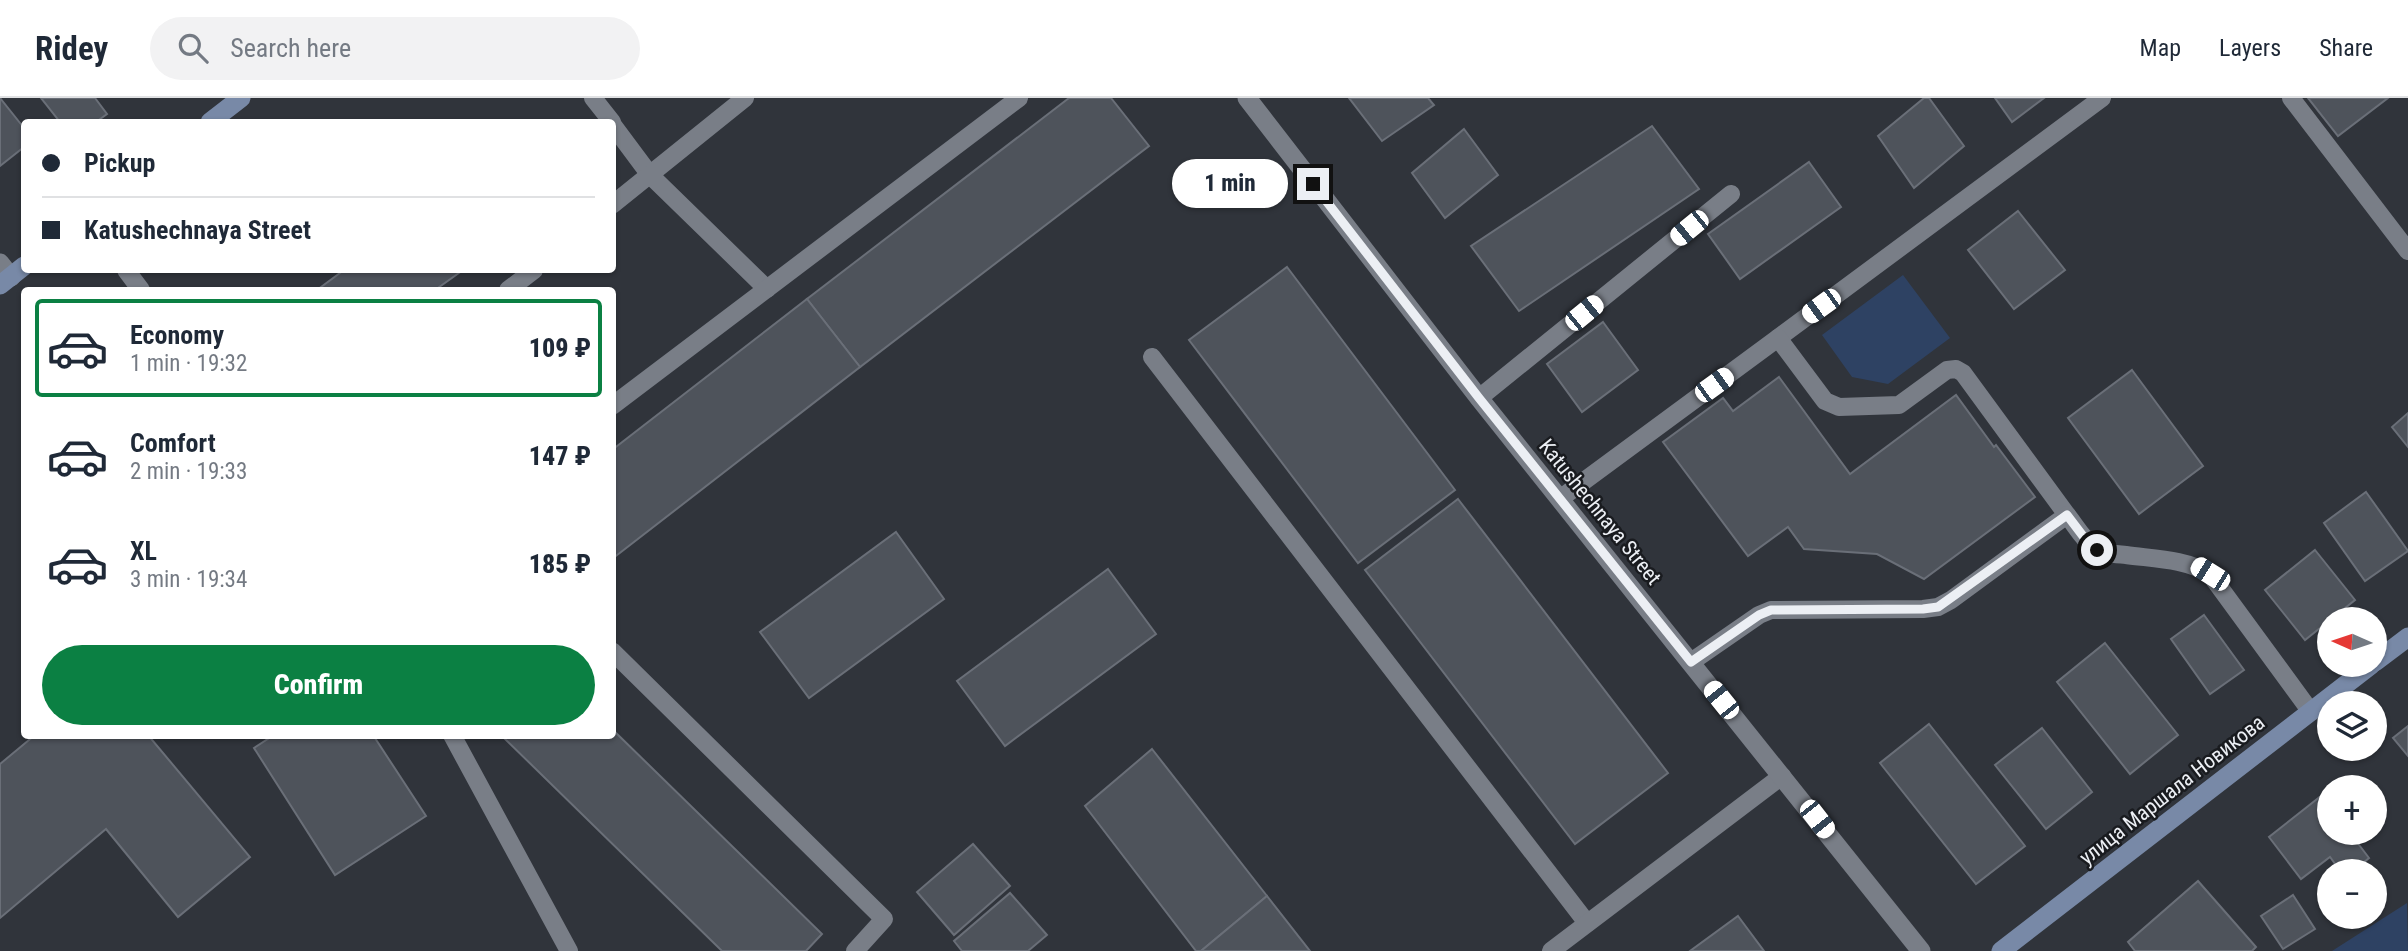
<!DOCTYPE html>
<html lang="en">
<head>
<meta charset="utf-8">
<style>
	:root { --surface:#fff; --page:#f2f2f3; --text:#1f2937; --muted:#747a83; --line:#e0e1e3; --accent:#0b8043 }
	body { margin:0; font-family:"Roboto Condensed",sans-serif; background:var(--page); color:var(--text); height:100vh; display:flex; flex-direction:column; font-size:26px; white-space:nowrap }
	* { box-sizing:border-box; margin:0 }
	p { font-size:23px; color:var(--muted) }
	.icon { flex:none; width:38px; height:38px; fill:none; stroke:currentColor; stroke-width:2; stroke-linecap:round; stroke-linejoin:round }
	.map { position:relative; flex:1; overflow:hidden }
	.panel { position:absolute; left:21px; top:189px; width:595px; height:452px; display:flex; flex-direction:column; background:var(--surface); border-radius:7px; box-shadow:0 2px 5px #0004 }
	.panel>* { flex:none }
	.banner { position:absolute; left:21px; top:21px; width:595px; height:154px; border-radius:7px; box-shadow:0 2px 5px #0004; display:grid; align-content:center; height:154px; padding:0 21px; background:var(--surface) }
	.needle { width:46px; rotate:273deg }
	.tools { position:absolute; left:2317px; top:509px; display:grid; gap:14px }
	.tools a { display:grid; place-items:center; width:70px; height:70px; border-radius:50%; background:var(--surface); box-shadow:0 2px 5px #0004; font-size:35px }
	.end { position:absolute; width:32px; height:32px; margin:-16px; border:9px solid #eceff4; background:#111; box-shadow:0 0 0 4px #111 }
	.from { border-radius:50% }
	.bubble { position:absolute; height:49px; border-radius:24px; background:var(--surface); box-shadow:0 2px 5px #0004; font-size:23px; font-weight:800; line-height:49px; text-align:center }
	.car { position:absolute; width:21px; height:42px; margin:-21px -10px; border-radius:9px; box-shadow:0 0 5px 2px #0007; background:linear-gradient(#fff 24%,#345 0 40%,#fff 0 76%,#345 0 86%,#fff 0) }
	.banner b { display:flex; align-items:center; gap:24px; height:66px; font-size:26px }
	.banner b+b { border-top:2px solid var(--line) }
	.banner i { width:18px; height:18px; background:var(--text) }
	ul { padding:12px 0 0; list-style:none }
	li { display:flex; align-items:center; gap:21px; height:98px; margin:0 14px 10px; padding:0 7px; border:4px solid transparent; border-radius:7px }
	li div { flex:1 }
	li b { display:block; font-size:26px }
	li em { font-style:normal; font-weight:800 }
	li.active { border-color:var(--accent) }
	li>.icon { width:63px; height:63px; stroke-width:1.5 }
	.action { display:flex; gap:14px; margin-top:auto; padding:14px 21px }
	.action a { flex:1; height:80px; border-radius:42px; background:var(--accent); color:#fff; font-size:28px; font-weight:800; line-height:80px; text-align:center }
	header { display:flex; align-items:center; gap:42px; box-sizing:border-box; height:98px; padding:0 35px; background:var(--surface); border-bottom:2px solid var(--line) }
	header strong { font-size:33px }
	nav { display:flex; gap:38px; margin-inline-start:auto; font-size:24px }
	.search { width:490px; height:63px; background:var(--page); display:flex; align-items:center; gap:18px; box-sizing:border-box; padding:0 24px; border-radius:38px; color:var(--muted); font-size:26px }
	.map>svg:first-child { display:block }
	.green { fill:#2e4263 }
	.building { fill:#4e535b; stroke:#6a6f78; stroke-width:2 }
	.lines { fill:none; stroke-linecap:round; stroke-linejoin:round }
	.service { stroke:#797e87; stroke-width:18 }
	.minor { stroke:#797e87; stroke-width:19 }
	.secondary { stroke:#7889a7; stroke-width:19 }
	.route { stroke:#eceff4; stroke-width:9 }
	.labels { text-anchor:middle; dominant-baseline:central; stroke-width:5; stroke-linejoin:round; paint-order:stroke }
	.street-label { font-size:21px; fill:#eceff4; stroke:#191b1f }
</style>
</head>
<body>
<header>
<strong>Ridey</strong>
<div class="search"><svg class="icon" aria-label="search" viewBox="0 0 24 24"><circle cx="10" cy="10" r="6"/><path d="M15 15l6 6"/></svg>Search here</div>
<nav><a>Map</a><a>Layers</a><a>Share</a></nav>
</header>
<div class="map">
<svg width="2408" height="853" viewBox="0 0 2408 853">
	<rect width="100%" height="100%" fill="#30343b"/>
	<g class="green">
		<path d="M1903 177 1950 240 1888 286 1852 279 1822 237Z"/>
		<path d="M2407 805 2408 853H2332Z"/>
	</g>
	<g class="building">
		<path d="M0 0 24 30V49L0 68Z"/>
		<path d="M41 0H95L107 16 96 24H60Z"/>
		<path d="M1069 0H1111L1149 48 860 269 807 201Z"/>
		<path d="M1349 0H1428L1434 7 1382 43Z"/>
		<path d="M1924 0H1929L1964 48 1914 90 1878 38Z"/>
		<path d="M1995 0H2044L2012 24Z"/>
		<path d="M2308 0H2388L2338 38Z"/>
		<path d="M1652 28 1699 91 1519 213 1471 148Z"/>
		<path d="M1464 31 1498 77 1445 120 1412 75Z"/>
		<path d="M1809 64 1841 109 1740 181 1708 136Z"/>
		<path d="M2018 113 2065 172 2014 211 1968 152Z"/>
		<path d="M1287 169 1455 392 1358 465 1189 242Z"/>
		<path d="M344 172H463L435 192H317Z"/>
		<path d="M807 201 860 269 612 461V352Z"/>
		<path d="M1603 224 1638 272 1582 314 1547 266Z"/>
		<path d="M2132 272 2203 368 2139 416 2068 320Z"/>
		<path d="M1779 279 1850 376 1956 297 1994 349 1996 347 2035 399 1924 481 1877 456 1804 451 1788 429 1748 458 1663 344 1723 300 1733 313Z"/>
		<path d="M2408 315V349L2392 329Z"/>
		<path d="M2366 394 2408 453 2365 483 2324 425Z"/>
		<path d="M1458 401 1668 675 1575 746 1365 472Z"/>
		<path d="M896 434 944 501 809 600 760 534Z"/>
		<path d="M2315 452 2355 502 2305 542 2265 492Z"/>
		<path d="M1108 471 1156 536 1005 648 957 583Z"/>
		<path d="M2204 517 2244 572 2210 596 2171 541Z"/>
		<path d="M2105 545 2178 637 2130 676 2057 584Z"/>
		<path d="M1929 626 2025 748 1976 786 1880 665Z"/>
		<path d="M2408 628V658L2393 640Z"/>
		<path d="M2042 630 2092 694 2046 731 1995 667Z"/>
		<path d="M612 631 822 836 806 853H722L501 637H612Z"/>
		<path d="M35 637H148L250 759 178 819 106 731 0 820V666Z"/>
		<path d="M274 637H373L426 718 335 777 254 650Z"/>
		<path d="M1152 651 1267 798 1201 853H1196L1085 708Z"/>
		<path d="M2321 698 2329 709V735H2350L2369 760 2352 774H2341L2330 759 2301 781 2269 739Z"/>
		<path d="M973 746 1010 788 954 837 917 794Z"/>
		<path d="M2198 783 2256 849 2252 853H2135L2128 844Z"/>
		<path d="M1010 795 1047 837 1028 853H962L954 843Z"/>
		<path d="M2293 797 2315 831 2283 851 2261 818Z"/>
		<path d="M1267 798 1310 853H1201Z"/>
		<path d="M1738 818 1764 853H1690Z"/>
	</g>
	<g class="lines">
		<g class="service">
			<path d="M593 0 612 24"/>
			<path d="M2291 0 2408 153"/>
			<path d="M612 26 650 77 767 191"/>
			<path d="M612 107 745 0"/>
			<path d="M126 172 141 192"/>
			<path d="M508 192 534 172"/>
			<path d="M1778 240 2102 0"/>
			<path d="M1152 259 1587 825"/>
			<path d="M1479 300 1731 96"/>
			<path d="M612 308 1019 0"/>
			<path d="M1561 400 1778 240 1825 303 1839 309 1899 307 1947 272 1956 271 1963 275 2067 417 1951 502 1938 509 1923 511 1771 512 1759 517 1691 564"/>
			<path d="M2067 417C2076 428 2083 442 2095 450 2104 456 2116 456 2126 457 2155 461 2185 461 2210 476L2311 614"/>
			<path d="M612 553 884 821 855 853"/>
			<path d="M452 637 569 853"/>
			<path d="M1551 853 1782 678"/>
		</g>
		<g class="minor">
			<path d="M1247 0 1479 300 1921 853"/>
			<path d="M0 165 11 179"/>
		</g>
		<g class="secondary">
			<path d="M210 24 241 0"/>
			<path d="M0 187 24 168"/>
			<path d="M2375 564 2408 539"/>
			<path d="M2001 853 2371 567"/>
		</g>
	</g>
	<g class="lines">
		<path class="route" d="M1313 86 1479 300 1691 564 1759 517 1771 512 1923 511 1938 509 2067 417 2086 442 2097 452"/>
	</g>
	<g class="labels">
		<g class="street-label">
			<text transform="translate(1600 414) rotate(51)">Katushechnaya Street</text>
			<text transform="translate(2172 692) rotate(-38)">улица Маршала Новикова</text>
		</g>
	</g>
</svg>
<div class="tools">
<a><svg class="needle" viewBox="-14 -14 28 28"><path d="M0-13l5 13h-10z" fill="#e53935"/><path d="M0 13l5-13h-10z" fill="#747a83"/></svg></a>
<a><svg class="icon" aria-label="layers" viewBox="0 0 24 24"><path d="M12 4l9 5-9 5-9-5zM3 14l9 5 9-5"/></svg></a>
<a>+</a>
<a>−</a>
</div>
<i class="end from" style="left:2097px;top:452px"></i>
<i class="end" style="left:1313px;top:86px"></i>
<div class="bubble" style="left:1172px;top:61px;width:116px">1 min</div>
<i class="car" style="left:1689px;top:130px;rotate:231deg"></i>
<i class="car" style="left:1821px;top:208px;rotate:234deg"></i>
<i class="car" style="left:1584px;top:215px;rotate:51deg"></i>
<i class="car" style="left:1714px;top:287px;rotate:54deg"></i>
<i class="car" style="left:2210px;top:476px;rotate:302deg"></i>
<i class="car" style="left:1721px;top:602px;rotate:321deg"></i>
<i class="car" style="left:1817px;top:721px;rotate:142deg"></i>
<div class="banner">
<b><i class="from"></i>Pickup</b>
<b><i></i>Katushechnaya Street</b>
</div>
<section class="panel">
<ul>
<li class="active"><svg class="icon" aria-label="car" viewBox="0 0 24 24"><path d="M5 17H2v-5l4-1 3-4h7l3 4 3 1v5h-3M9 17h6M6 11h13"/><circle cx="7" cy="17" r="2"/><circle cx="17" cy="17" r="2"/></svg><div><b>Economy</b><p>1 min · 19:32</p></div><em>109 ₽</em></li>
<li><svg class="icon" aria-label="car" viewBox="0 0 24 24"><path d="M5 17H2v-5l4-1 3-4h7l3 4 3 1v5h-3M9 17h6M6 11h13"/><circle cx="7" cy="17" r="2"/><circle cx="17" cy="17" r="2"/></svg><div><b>Comfort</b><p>2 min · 19:33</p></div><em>147 ₽</em></li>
<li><svg class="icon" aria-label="car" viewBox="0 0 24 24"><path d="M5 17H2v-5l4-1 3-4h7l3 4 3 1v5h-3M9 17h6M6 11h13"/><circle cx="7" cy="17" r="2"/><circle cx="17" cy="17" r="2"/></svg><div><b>XL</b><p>3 min · 19:34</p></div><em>185 ₽</em></li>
</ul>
<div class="action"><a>Confirm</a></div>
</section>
</div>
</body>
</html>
